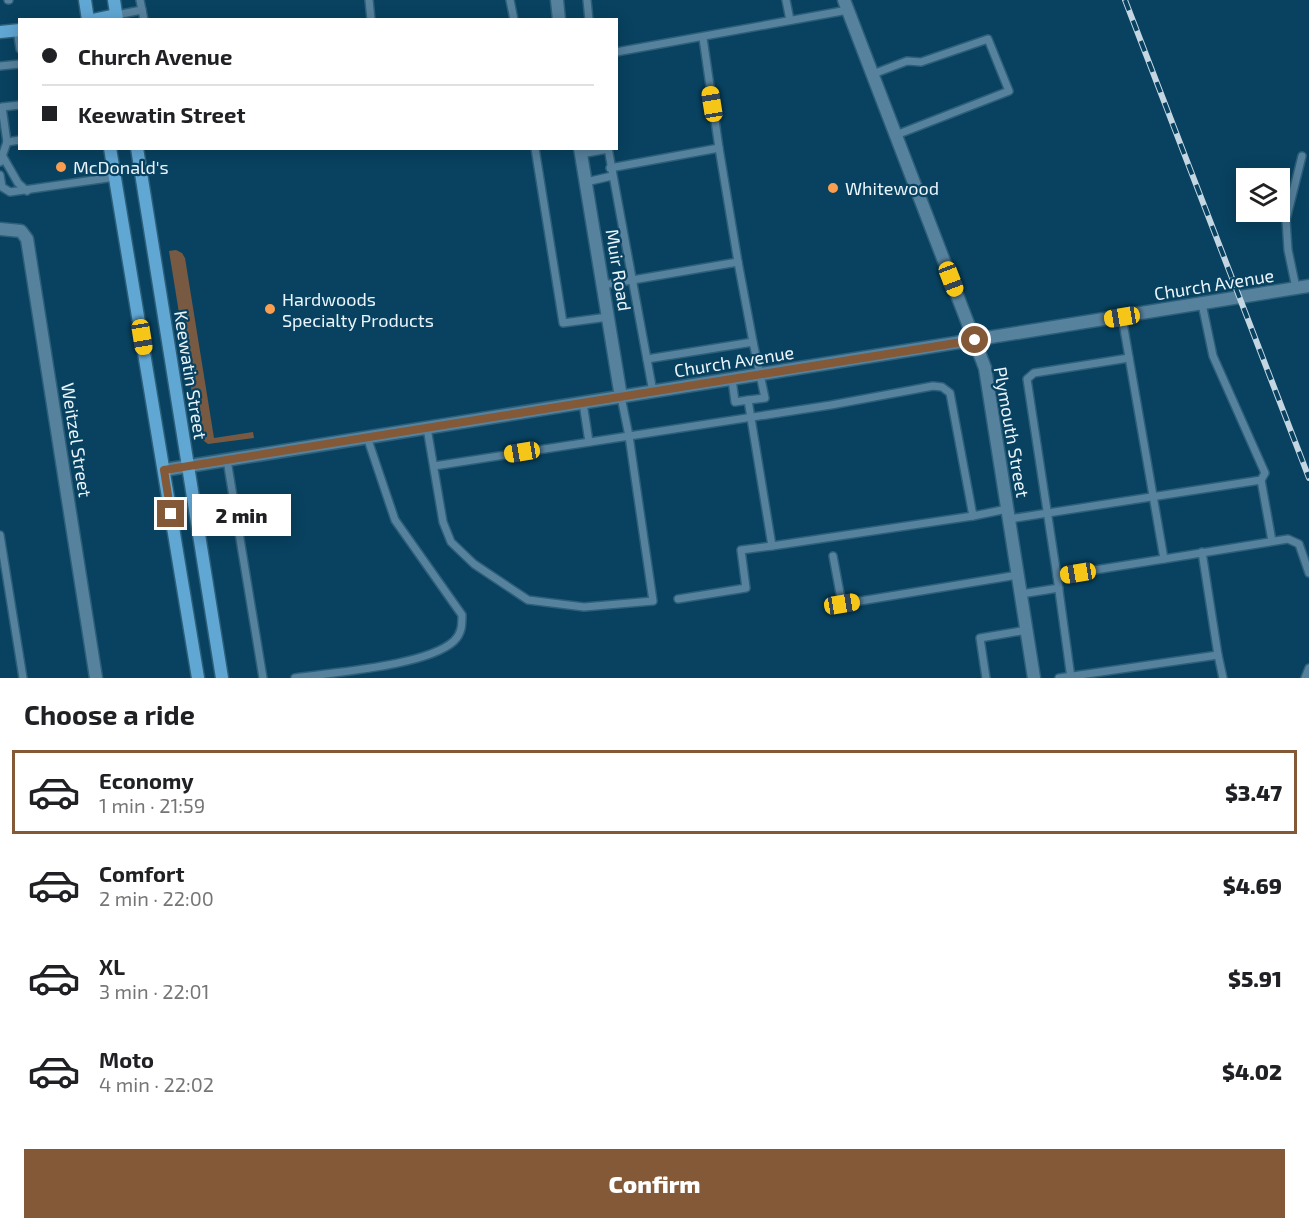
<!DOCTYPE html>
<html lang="en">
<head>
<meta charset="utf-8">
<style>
	:root { --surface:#fff; --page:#f2f2f2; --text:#202124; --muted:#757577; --line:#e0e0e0; --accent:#835938 }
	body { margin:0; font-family:"Exo 2",sans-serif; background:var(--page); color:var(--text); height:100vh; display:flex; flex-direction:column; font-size:22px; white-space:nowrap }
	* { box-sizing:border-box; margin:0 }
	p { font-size:20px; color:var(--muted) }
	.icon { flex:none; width:33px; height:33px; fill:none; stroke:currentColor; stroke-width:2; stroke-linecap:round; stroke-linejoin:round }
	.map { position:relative; height:678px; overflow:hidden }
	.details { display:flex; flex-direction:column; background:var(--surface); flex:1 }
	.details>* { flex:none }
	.guide { position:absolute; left:18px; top:18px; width:600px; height:132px; border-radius:0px; box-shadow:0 3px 15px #0003; display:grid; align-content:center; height:132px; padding:0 24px; background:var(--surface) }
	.fabs { position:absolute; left:1236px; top:168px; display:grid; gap:12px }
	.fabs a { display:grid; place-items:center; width:54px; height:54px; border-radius:0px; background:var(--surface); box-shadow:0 3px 15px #0003; font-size:30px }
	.end { position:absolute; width:27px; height:27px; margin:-14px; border:8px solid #835938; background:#fff; box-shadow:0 0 0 3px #fff }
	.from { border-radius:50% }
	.bubble { position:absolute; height:42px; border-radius:0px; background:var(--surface); box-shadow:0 3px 15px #0003; font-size:20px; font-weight:800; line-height:42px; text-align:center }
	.car { position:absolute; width:18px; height:36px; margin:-18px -9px; border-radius:8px; box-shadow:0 0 4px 2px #0007; background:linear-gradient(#f5c518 24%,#345 0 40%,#f5c518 0 76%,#345 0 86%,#f5c518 0) }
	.guide b { display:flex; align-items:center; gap:21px; height:57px; font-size:22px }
	.guide b+b { border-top:2px solid var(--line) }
	.guide i { width:15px; height:15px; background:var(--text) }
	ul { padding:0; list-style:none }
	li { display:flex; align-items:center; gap:18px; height:84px; margin:0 12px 9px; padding:0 12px; border:3px solid transparent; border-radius:0px }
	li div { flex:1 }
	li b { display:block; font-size:22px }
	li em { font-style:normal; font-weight:800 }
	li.active { border-color:var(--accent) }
	li>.icon { width:54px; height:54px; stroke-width:1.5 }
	h2 { padding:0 24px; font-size:27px; line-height:72px }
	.cta { display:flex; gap:12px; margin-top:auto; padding:12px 24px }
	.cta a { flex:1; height:69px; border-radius:0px; background:var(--accent); color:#fff; font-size:24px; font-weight:800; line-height:69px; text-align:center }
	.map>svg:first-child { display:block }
	.green { fill:#785a42 }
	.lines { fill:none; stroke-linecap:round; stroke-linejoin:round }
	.lane-casing { stroke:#2c5f79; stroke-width:10 }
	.street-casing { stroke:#2c5f79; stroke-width:15 }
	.secondary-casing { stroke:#2c5f79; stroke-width:15 }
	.lane { stroke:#57829e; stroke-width:7 }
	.street { stroke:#57829e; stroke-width:12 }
	.secondary { stroke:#61a7d4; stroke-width:12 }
	.rail-casing { stroke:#c3d6e1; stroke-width:6 }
	.rail { stroke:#084260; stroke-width:4; stroke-dasharray:11; stroke-linecap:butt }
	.route { stroke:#835938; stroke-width:8 }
	.poi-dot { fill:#fb9e50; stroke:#084260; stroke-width:2 }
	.labels { text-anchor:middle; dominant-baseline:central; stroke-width:4.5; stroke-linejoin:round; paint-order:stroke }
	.poi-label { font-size:18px; fill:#eaf5fc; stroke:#084260; text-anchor:start }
	.street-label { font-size:18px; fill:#eaf5fc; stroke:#084260 }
</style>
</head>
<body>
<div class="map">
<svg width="1309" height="678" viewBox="0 0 1309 678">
	<rect width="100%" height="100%" fill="#084260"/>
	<path class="green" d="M176 250 182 253 185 258 214 438 253 432 254 438 208 444 199 437 169 251Z"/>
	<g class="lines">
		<g class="lane-casing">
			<g id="lane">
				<path d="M8 0H9"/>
				<path d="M369 0 371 20"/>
				<path d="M510 0 514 20"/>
				<path d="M587 0 589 20"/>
				<path d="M786 0 790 20"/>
				<path d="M142 10 144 20"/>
				<path d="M116 15 142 10 140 0"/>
				<path d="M17 30 20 49"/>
				<path d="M703 38 719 148"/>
				<path d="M616 52 848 10"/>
				<path d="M0 66 20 64"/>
				<path d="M873 74 907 61 921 62 988 39 1009 91 896 135"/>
				<path d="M20 105 2 107 7 142 20 140"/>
				<path d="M535 148 563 323 608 317"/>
				<path d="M608 148 653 392"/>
				<path d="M581 154 608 149"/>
				<path d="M2 155 18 183 27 191"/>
				<path d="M0 162 7 142"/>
				<path d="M610 168 719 148 738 262"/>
				<path d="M0 175 2 187 10 192 115 177"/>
				<path d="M586 182 612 176"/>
				<path d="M603 285 738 262 753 342"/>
				<path d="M1296 288 1288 250 1286 220 1302 156"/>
				<path d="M647 359 753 342 765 398 748 400"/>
				<path d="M732 379 735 402 748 400 772 546 973 516"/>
				<path d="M621 397 629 436 831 405 933 386 942 387 950 393 973 516 1007 509"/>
				<path d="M583 403 589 442"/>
				<path d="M427 428 443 522 451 542 474 564 528 600 584 607 653 601 629 436 434 466"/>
				<path d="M227 460 263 678"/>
				<path d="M1261 480 1272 541"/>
				<path d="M1009 519 1261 480 1265 473 1213 356 1202 304"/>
				<path d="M0 535 23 678"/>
				<path d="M1202 552 1218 655"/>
				<path d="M833 556 842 604 1018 575"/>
				<path d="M1164 559 1288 539 1299 544 1309 573"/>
				<path d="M1057 576 1027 379 1034 373 1129 358"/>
				<path d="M1021 594 1059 588"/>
				<path d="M678 599 746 588 741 550 772 546"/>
				<path d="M295 678C333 672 427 666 454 641 462 633 462 625 462 615L395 520 367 437"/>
				<path d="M986 678 980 638 1027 630"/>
				<path d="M1059 678 1218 655 1223 678"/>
				<path d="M1071 678 1057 576 1164 559 1122 317"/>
				<path d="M1305 678 1309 668"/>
			</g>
		</g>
		<g class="street-casing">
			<g id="street">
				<path d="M557 0 559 20"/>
				<path d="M844 0 985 368 1034 678"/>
				<path d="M580 148 621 397"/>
				<path d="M0 229 21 231 27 239 96 678"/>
				<path d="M164 470 1309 286"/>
			</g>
		</g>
		<g class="secondary-casing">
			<g id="secondary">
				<path d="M85 0 88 20"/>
				<path d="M114 0 117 20"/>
				<path d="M92 20 116 15"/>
				<path d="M0 32 20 30"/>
				<path d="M110 148 198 678"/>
				<path d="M137 148 222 678"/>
			</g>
		</g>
		<use href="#lane" class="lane"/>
		<use href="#street" class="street"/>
		<use href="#secondary" class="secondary"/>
		<g class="rail-casing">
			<path id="rail" d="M1125 0 1309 478"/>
		</g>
		<use href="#rail" class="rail"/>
	</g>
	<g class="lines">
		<path class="route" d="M171 514 164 470 975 340"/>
	</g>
	<g class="poi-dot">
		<circle cx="61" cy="167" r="6"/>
		<circle cx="833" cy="188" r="6"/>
		<circle cx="270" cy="309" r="6"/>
	</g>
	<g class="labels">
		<g class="poi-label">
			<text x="73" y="167">McDonald's</text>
			<text x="845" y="188">Whitewood</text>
			<text x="282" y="299">Hardwoods<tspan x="282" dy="21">Specialty Products</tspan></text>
		</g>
		<g class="street-label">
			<text transform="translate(619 270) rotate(81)">Muir Road</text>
			<text transform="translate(1214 284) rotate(-9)">Church Avenue</text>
			<text transform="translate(734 361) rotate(-9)">Church Avenue</text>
			<text transform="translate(191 375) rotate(81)">Keewatin Street</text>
			<text transform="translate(1012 432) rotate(80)">Plymouth Street</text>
			<text transform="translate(77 440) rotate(81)">Weitzel Street</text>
		</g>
	</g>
</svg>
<div class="fabs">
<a><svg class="icon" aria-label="layers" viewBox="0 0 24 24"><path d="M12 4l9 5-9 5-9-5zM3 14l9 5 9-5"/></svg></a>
</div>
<i class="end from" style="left:975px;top:340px"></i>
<i class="end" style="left:171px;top:514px"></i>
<div class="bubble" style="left:192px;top:494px;width:99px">2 min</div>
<i class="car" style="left:712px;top:104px;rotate:351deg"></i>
<i class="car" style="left:951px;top:279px;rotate:159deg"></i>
<i class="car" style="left:1122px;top:317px;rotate:261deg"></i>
<i class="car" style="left:142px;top:337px;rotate:171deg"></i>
<i class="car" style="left:522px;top:452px;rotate:261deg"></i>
<i class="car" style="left:1078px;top:573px;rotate:261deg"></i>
<i class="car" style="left:842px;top:604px;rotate:81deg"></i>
<div class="guide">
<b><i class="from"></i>Church Avenue</b>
<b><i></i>Keewatin Street</b>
</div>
</div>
<section class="details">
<h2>Choose a ride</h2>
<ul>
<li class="active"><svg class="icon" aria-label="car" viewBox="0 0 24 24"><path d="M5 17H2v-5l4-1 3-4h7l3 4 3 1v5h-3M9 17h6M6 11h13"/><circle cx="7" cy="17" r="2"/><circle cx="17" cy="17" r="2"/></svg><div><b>Economy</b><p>1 min · 21:59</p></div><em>$3.47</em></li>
<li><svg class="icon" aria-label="car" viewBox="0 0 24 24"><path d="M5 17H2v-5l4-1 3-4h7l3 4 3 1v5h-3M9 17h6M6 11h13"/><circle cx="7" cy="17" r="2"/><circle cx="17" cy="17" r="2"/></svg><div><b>Comfort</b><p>2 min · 22:00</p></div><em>$4.69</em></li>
<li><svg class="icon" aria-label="car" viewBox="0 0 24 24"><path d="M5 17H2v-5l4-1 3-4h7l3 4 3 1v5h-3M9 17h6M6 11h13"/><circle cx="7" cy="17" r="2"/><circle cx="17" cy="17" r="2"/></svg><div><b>XL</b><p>3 min · 22:01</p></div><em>$5.91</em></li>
<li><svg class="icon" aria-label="car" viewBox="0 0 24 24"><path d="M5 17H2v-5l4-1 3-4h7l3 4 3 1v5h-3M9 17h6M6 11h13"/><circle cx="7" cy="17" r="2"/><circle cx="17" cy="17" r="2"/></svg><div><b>Moto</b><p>4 min · 22:02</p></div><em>$4.02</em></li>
</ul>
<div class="cta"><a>Confirm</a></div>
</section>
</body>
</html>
